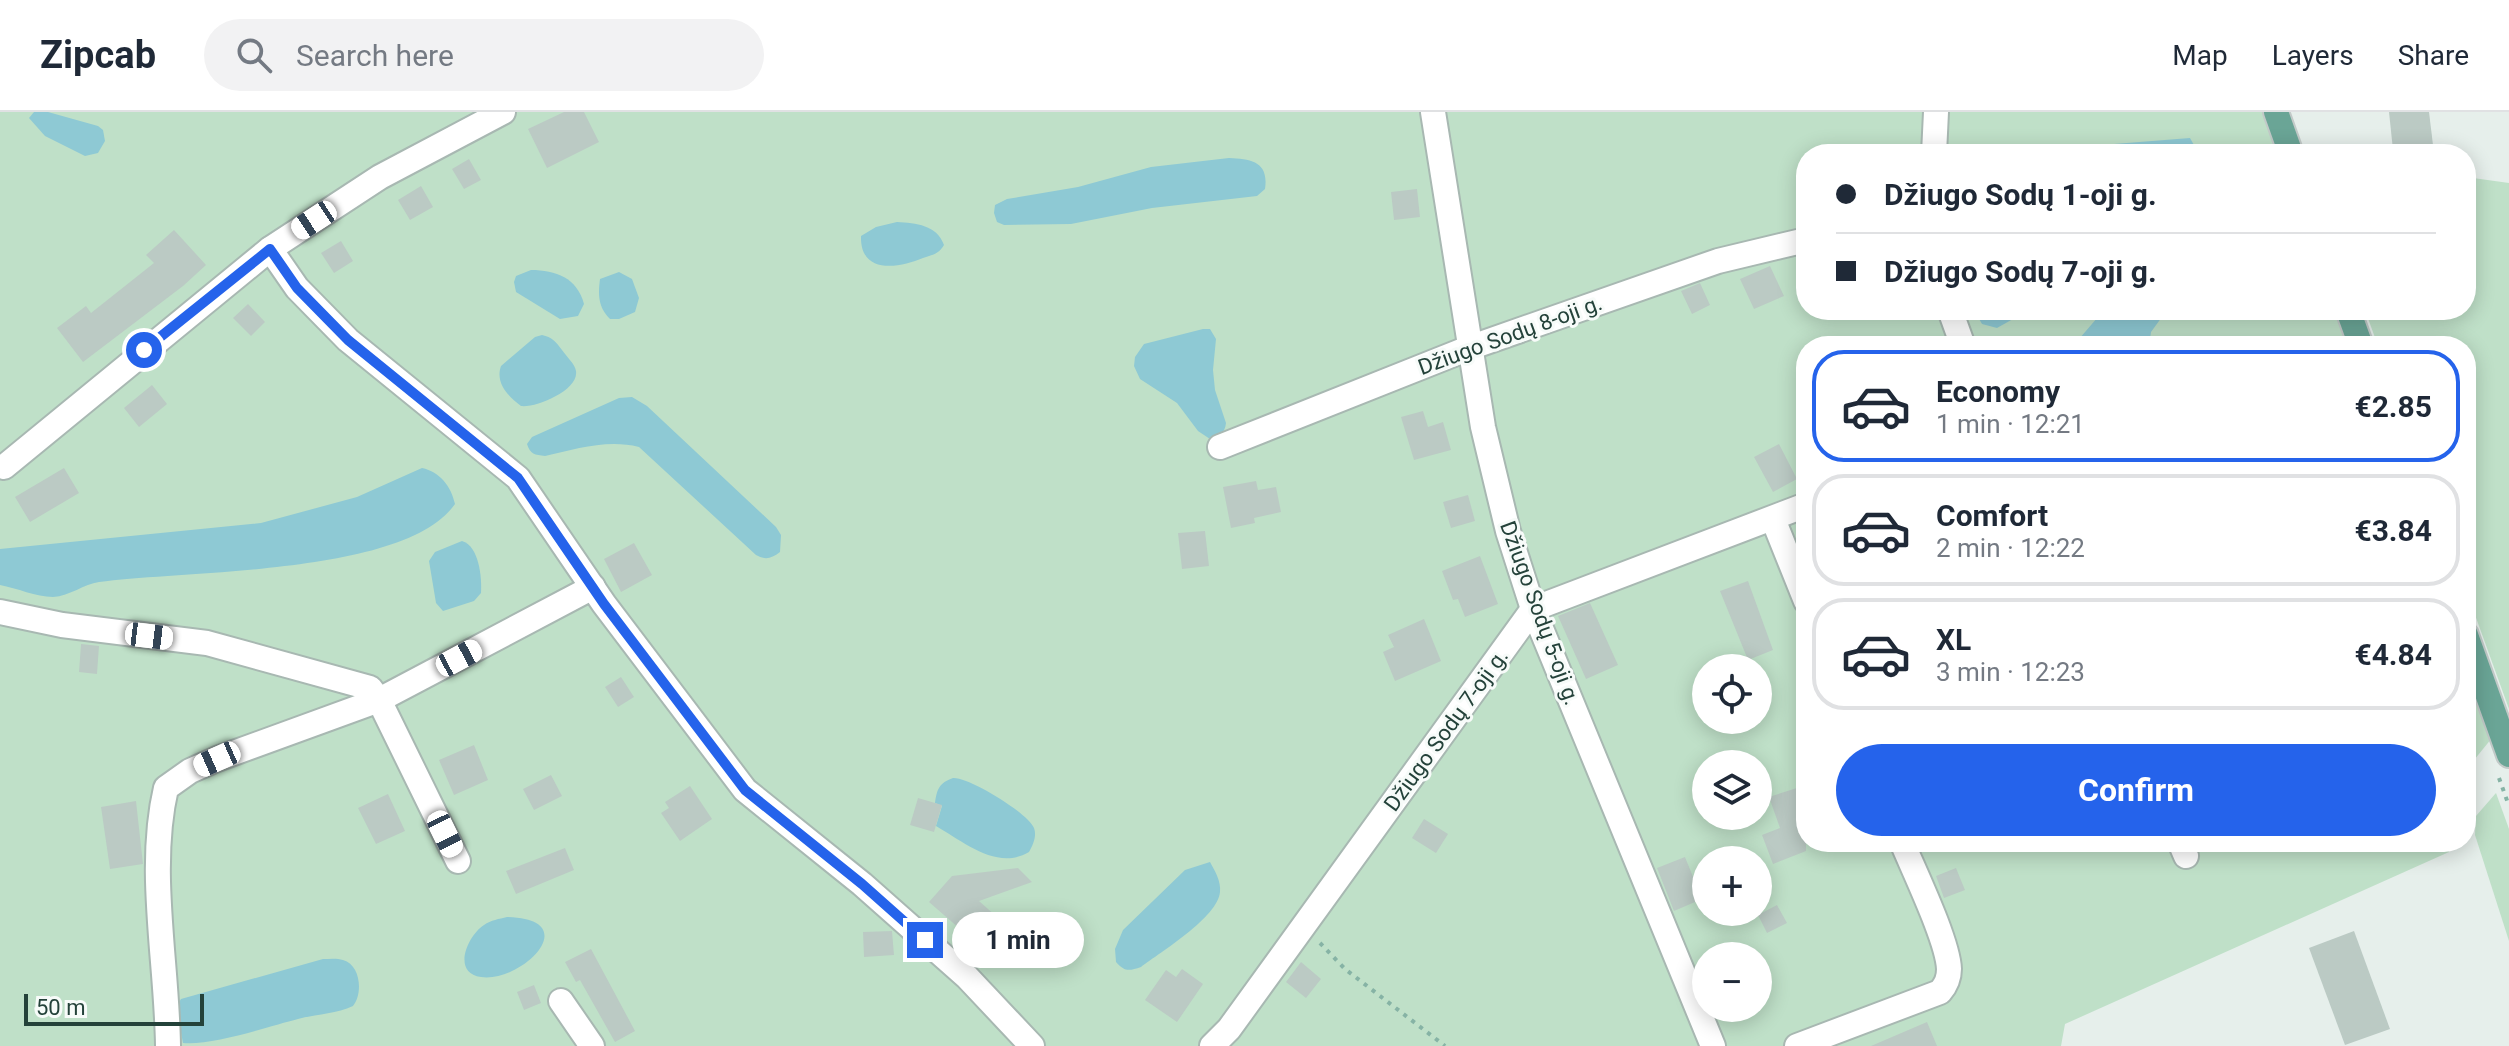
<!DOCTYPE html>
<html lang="en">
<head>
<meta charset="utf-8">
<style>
	:root { --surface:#fff; --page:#f2f2f3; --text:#1f2937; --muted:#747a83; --line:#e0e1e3; --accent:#2563eb }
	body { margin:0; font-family:Roboto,sans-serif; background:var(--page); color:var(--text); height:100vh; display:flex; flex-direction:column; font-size:30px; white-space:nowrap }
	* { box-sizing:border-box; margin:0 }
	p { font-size:26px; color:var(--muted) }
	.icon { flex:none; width:44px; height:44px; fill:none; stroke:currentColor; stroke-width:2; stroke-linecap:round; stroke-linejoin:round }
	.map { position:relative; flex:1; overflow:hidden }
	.details { position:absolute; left:1796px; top:224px; width:680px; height:516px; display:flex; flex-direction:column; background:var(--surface); border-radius:32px; box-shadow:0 4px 20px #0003 }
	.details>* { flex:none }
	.guide { position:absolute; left:1796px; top:32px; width:680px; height:176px; border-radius:32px; box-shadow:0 4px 20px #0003; display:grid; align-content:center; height:176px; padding:0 40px; background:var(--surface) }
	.controls { position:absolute; left:1692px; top:542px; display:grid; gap:16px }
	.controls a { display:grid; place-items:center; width:80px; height:80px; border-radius:50%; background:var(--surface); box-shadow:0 4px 20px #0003; font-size:40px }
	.scale { position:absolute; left:24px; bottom:20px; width:180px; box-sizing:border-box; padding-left:8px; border:4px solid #24423a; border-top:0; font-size:22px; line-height:28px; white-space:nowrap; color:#24423a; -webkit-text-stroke:6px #f7fbf9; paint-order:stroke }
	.end { position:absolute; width:36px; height:36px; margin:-18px; border:10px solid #2563eb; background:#fff; box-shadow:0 0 0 4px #fff }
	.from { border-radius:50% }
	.bubble { position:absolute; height:56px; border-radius:28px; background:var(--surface); box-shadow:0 4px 20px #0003; font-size:26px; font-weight:700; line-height:56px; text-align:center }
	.car { position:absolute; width:24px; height:48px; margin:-24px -12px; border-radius:10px; box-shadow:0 0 6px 2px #0007; background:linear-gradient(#fff 24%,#345 0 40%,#fff 0 76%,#345 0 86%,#fff 0) }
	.guide b { display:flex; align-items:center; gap:28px; height:76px; font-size:30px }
	.guide b+b { border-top:2px solid var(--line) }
	.guide i { width:20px; height:20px; background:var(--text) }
	ul { padding:14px 0 0; list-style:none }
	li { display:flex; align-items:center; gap:24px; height:112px; margin:0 16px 12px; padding:0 24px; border:4px solid var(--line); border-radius:32px }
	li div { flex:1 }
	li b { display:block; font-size:30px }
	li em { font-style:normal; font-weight:700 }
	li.current { border-color:var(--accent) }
	li>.icon { width:72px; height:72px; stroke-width:1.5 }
	.button { display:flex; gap:16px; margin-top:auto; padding:16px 40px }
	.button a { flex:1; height:92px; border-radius:48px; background:var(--accent); color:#fff; font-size:32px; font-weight:700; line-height:92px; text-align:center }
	header { display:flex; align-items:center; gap:48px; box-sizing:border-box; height:112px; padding:0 40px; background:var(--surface); border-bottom:2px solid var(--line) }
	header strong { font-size:38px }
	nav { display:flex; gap:44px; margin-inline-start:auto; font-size:28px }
	.search { width:560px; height:72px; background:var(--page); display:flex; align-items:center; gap:20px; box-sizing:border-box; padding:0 28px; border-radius:44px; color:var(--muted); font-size:30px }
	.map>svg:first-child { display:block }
	.green { fill:#bfe0c8; fill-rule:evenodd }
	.water { fill:#8ec9d4 }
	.building { fill:#bbcac4 }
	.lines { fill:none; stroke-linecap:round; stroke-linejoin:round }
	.minor-casing { stroke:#a8b8b2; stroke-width:28 }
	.major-casing { stroke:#c2cac8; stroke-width:28 }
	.path { stroke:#86b3a5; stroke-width:4; stroke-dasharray:4 6; stroke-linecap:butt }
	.minor { stroke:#fff; stroke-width:24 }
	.major { stroke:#6aa596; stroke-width:24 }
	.route { stroke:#2563eb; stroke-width:10 }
	.labels { text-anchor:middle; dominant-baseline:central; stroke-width:6; stroke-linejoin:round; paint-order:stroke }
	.street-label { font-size:22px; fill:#24423a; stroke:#f7fbf9 }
</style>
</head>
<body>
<header>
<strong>Zipcab</strong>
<div class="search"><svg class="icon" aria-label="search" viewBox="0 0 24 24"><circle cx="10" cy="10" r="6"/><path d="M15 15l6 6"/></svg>Search here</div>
<nav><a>Map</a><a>Layers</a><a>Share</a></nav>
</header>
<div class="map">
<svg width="2509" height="934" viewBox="0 0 2509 934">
	<rect width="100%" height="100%" fill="#e6efeb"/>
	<g class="green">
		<path d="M0 0H2276L2291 42H1806V198H2348L2361 234H1806V730H2445L2449 740 2065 912 2061 934H0ZM1706 556H1758V608H1706ZM1706 652H1758V704H1706ZM1706 748H1758V800H1706ZM1706 844H1758V896H1706Z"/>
		<path d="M2466 65 2509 71V597L2466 478V234H2378L2365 198H2466Z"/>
		<path d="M2466 523 2500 616 2466 658Z"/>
		<path d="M2496 681 2509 717V829L2475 723 2476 704Z"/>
	</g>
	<g class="water">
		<path d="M34 0H48L98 14 103 18 105 29 98 41 85 44 45 24 29 6Z"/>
		<path d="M2190 26 2199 42H1987Z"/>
		<path d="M1229 46C1252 47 1269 50 1265 77L1257 84 1152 96 1071 112 1004 113 997 110 994 101 995 93 1007 87 1078 75 1151 55Z"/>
		<path d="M897 110C916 111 937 113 944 133 939 142 932 143 923 146 899 156 860 163 861 124L876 115Z"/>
		<path d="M531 158C556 158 577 166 584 192L578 204 560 207 516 180 514 170 516 164Z"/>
		<path d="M619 160 632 167 639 186 635 200 619 207H610C598 195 598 183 600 167Z"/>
		<path d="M1974 198H2029L1997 216 1982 212Z"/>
		<path d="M2104 198H2167L2151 220 2149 234H2073Z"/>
		<path d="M1203 217H1210L1216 227 1213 258 1215 278 1226 311C1225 321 1219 325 1210 327L1198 319 1177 291 1140 267 1134 254 1135 245 1144 232Z"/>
		<path d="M542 223C552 225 556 230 562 238 566 244 575 252 576 259 579 278 536 296 521 294 508 284 495 271 501 254L535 225Z"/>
		<path d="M632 285 647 294 776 415 781 423 780 440C771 447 765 448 756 443L639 335C607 327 576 337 545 344 535 343 530 342 527 332L532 325 619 286Z"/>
		<path d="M422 356C440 360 451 374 455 392 405 464 183 458 99 470 84 472 70 484 53 485 36 485 17 476 0 473V437L261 411 357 385Z"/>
		<path d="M462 429C479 434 482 465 481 481L474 489 443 499 436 491 429 449 435 440Z"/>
		<path d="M953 666C969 665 1028 701 1034 716 1037 724 1033 733 1029 740 997 759 964 730 936 714L942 694 935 691C937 677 939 671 953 666Z"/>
		<path d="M1210 750C1215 759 1221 769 1220 780 1218 805 1161 840 1141 855 1129 859 1125 860 1116 850L1115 837 1123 818 1185 758Z"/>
		<path d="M507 805C586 807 522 871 481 865 451 861 468 823 484 813 491 808 499 807 507 805Z"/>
		<path d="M323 847C329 847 337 846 343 848 361 853 363 882 353 894 336 902 316 902 298 907 270 914 211 934 183 931L176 895 181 887Z"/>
	</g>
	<g class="building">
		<path d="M564 0H584L599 30 547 56 528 17Z"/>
		<path d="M2389 0H2429L2433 33 2393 38Z"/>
		<path d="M469 47 481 68 464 77 452 57Z"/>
		<path d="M421 74 433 95 410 108 398 88Z"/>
		<path d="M1417 77 1420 105 1394 108 1391 80Z"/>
		<path d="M174 118 206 153 183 174 83 250 57 216 86 194 91 201 154 151 146 143Z"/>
		<path d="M341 129 353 149 334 161 321 141Z"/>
		<path d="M1770 154 1784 184 1754 197 1740 167Z"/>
		<path d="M1700 171 1710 193 1692 202 1681 179Z"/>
		<path d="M248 192 265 210 251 224 233 206Z"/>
		<path d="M152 273 167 292 139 315 124 296Z"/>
		<path d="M1423 299 1428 315 1443 310 1451 338 1414 348 1401 305Z"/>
		<path d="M1779 332 1797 367 1773 380 1754 345Z"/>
		<path d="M64 356 79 381 30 410 15 385Z"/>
		<path d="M1256 369 1258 378 1276 375 1281 400 1254 406 1255 411 1231 416 1223 375Z"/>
		<path d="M1468 383 1475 409 1451 416 1443 390Z"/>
		<path d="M1205 419 1209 454 1182 457 1178 421Z"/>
		<path d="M634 431 652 463 621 480 604 447Z"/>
		<path d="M1480 444 1498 492 1465 505 1458 487 1453 488 1442 459Z"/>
		<path d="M1748 469 1773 538 1748 548 1720 479Z"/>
		<path d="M1590 491 1618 553 1586 567 1558 504Z"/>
		<path d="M1424 507 1441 549 1395 569 1383 540 1394 535 1388 523Z"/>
		<path d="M81 532 99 534 97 562 79 560Z"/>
		<path d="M621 565 634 585 618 595 605 575Z"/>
		<path d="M474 633 488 668 454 683 439 648Z"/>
		<path d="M551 663 562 684 534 698 523 677Z"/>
		<path d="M690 674 712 707 680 729 661 701 669 696 665 690Z"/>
		<path d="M1800 675 1806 692V739L1773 752 1762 723 1780 716 1769 685Z"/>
		<path d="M388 682 405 719 376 732 358 696Z"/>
		<path d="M918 686 942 693 934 720 910 713Z"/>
		<path d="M136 689 143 752 110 757 101 695Z"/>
		<path d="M1424 707 1448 722 1436 741 1412 726Z"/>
		<path d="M565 736 574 758 516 782 506 759Z"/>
		<path d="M1685 745 1702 787 1674 799 1657 756Z"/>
		<path d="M1018 756 1032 770 979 789 997 805 975 830 929 790 952 764Z"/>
		<path d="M1956 756 1965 778 1944 786 1936 764Z"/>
		<path d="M1777 793 1787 811 1767 821 1758 803Z"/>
		<path d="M892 819 894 843 864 845 863 820Z"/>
		<path d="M2354 819 2390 917 2345 933 2309 836Z"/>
		<path d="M591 837 635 919 615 930 580 868 576 870 565 850Z"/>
		<path d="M1301 850 1321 867 1306 886 1286 870Z"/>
		<path d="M1182 857 1203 872 1177 910 1145 888 1166 858 1176 865Z"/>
		<path d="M534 873 541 891 524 898 517 880Z"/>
		<path d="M1927 910 1937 934H1871Z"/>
	</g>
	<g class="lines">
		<g class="minor-casing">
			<g id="minor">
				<path d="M1433 0 1483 315 1508 419 1533 497 1713 934"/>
				<path d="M1934 42 1936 0"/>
				<path d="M270 137 297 176 348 228 518 366 604 492 745 678 862 772 967 865 1032 934"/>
				<path d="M1950 198 1963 234"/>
				<path d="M1220 335 1469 236 1718 149 1806 128"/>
				<path d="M4 355 270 137 380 65 503 0"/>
				<path d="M1773 407 1806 489"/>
				<path d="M0 500 62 513 207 531 370 576 379 588 458 749"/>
				<path d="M2180 730 2186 744"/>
				<path d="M561 889 592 934"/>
				<path d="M168 934C167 850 147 757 166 676L190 659 217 647 379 588 593 475"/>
				<path d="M1212 934 1229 917 1533 497 1806 393"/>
				<path d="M1797 934 1940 880C1946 873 1949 867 1949 857 1948 829 1914 759 1902 730"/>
			</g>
		</g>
		<g class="major-casing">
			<g id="major">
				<path d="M2276 0 2291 42"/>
				<path d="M2348 198 2361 234"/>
				<path d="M2466 523 2509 643"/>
			</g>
		</g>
		<g class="path">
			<path d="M2499 666 2509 694"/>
			<path d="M1320 831 1345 857 1445 934"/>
		</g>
		<use href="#minor" class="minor"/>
		<use href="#major" class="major"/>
	</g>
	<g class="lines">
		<path class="route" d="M144 238 270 137 297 176 348 228 518 366 604 492 745 678 862 772 925 828"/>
	</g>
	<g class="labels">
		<g class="street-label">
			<text transform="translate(1510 223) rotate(-20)">Džiugo Sodų 8-oji g.</text>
			<text transform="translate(1540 501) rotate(70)">Džiugo Sodų 5-oji g.</text>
			<text transform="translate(1446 618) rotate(-54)">Džiugo Sodų 7-oji g.</text>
		</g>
	</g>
</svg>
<div class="controls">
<a><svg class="icon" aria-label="locate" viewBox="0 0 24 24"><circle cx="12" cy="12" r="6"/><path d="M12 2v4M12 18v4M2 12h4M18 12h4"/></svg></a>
<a><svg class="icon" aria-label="layers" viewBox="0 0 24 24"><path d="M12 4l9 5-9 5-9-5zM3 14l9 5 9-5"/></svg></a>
<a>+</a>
<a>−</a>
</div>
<div class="scale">50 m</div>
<i class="end from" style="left:144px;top:238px"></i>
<i class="end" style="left:925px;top:828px"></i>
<div class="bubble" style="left:952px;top:800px;width:132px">1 min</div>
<i class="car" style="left:314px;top:108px;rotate:237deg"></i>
<i class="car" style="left:149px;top:524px;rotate:97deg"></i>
<i class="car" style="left:459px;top:546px;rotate:62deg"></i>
<i class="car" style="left:217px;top:647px;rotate:246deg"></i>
<i class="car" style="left:445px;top:722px;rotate:154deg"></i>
<div class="guide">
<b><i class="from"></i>Džiugo Sodų 1-oji g.</b>
<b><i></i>Džiugo Sodų 7-oji g.</b>
</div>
<section class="details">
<ul>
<li class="current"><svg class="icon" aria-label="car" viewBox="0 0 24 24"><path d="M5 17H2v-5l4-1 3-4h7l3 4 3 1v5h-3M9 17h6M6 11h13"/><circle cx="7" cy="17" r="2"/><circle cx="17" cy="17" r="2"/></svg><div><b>Economy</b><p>1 min · 12:21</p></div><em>€2.85</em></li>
<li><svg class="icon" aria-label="car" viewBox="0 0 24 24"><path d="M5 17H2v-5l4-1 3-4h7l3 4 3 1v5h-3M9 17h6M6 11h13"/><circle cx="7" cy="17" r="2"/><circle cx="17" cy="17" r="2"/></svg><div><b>Comfort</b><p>2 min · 12:22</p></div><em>€3.84</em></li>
<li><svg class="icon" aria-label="car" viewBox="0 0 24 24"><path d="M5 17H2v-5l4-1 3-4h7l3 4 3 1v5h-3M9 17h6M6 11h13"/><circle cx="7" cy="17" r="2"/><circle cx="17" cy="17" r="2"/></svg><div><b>XL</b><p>3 min · 12:23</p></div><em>€4.84</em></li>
</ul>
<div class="button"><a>Confirm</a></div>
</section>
</div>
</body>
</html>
